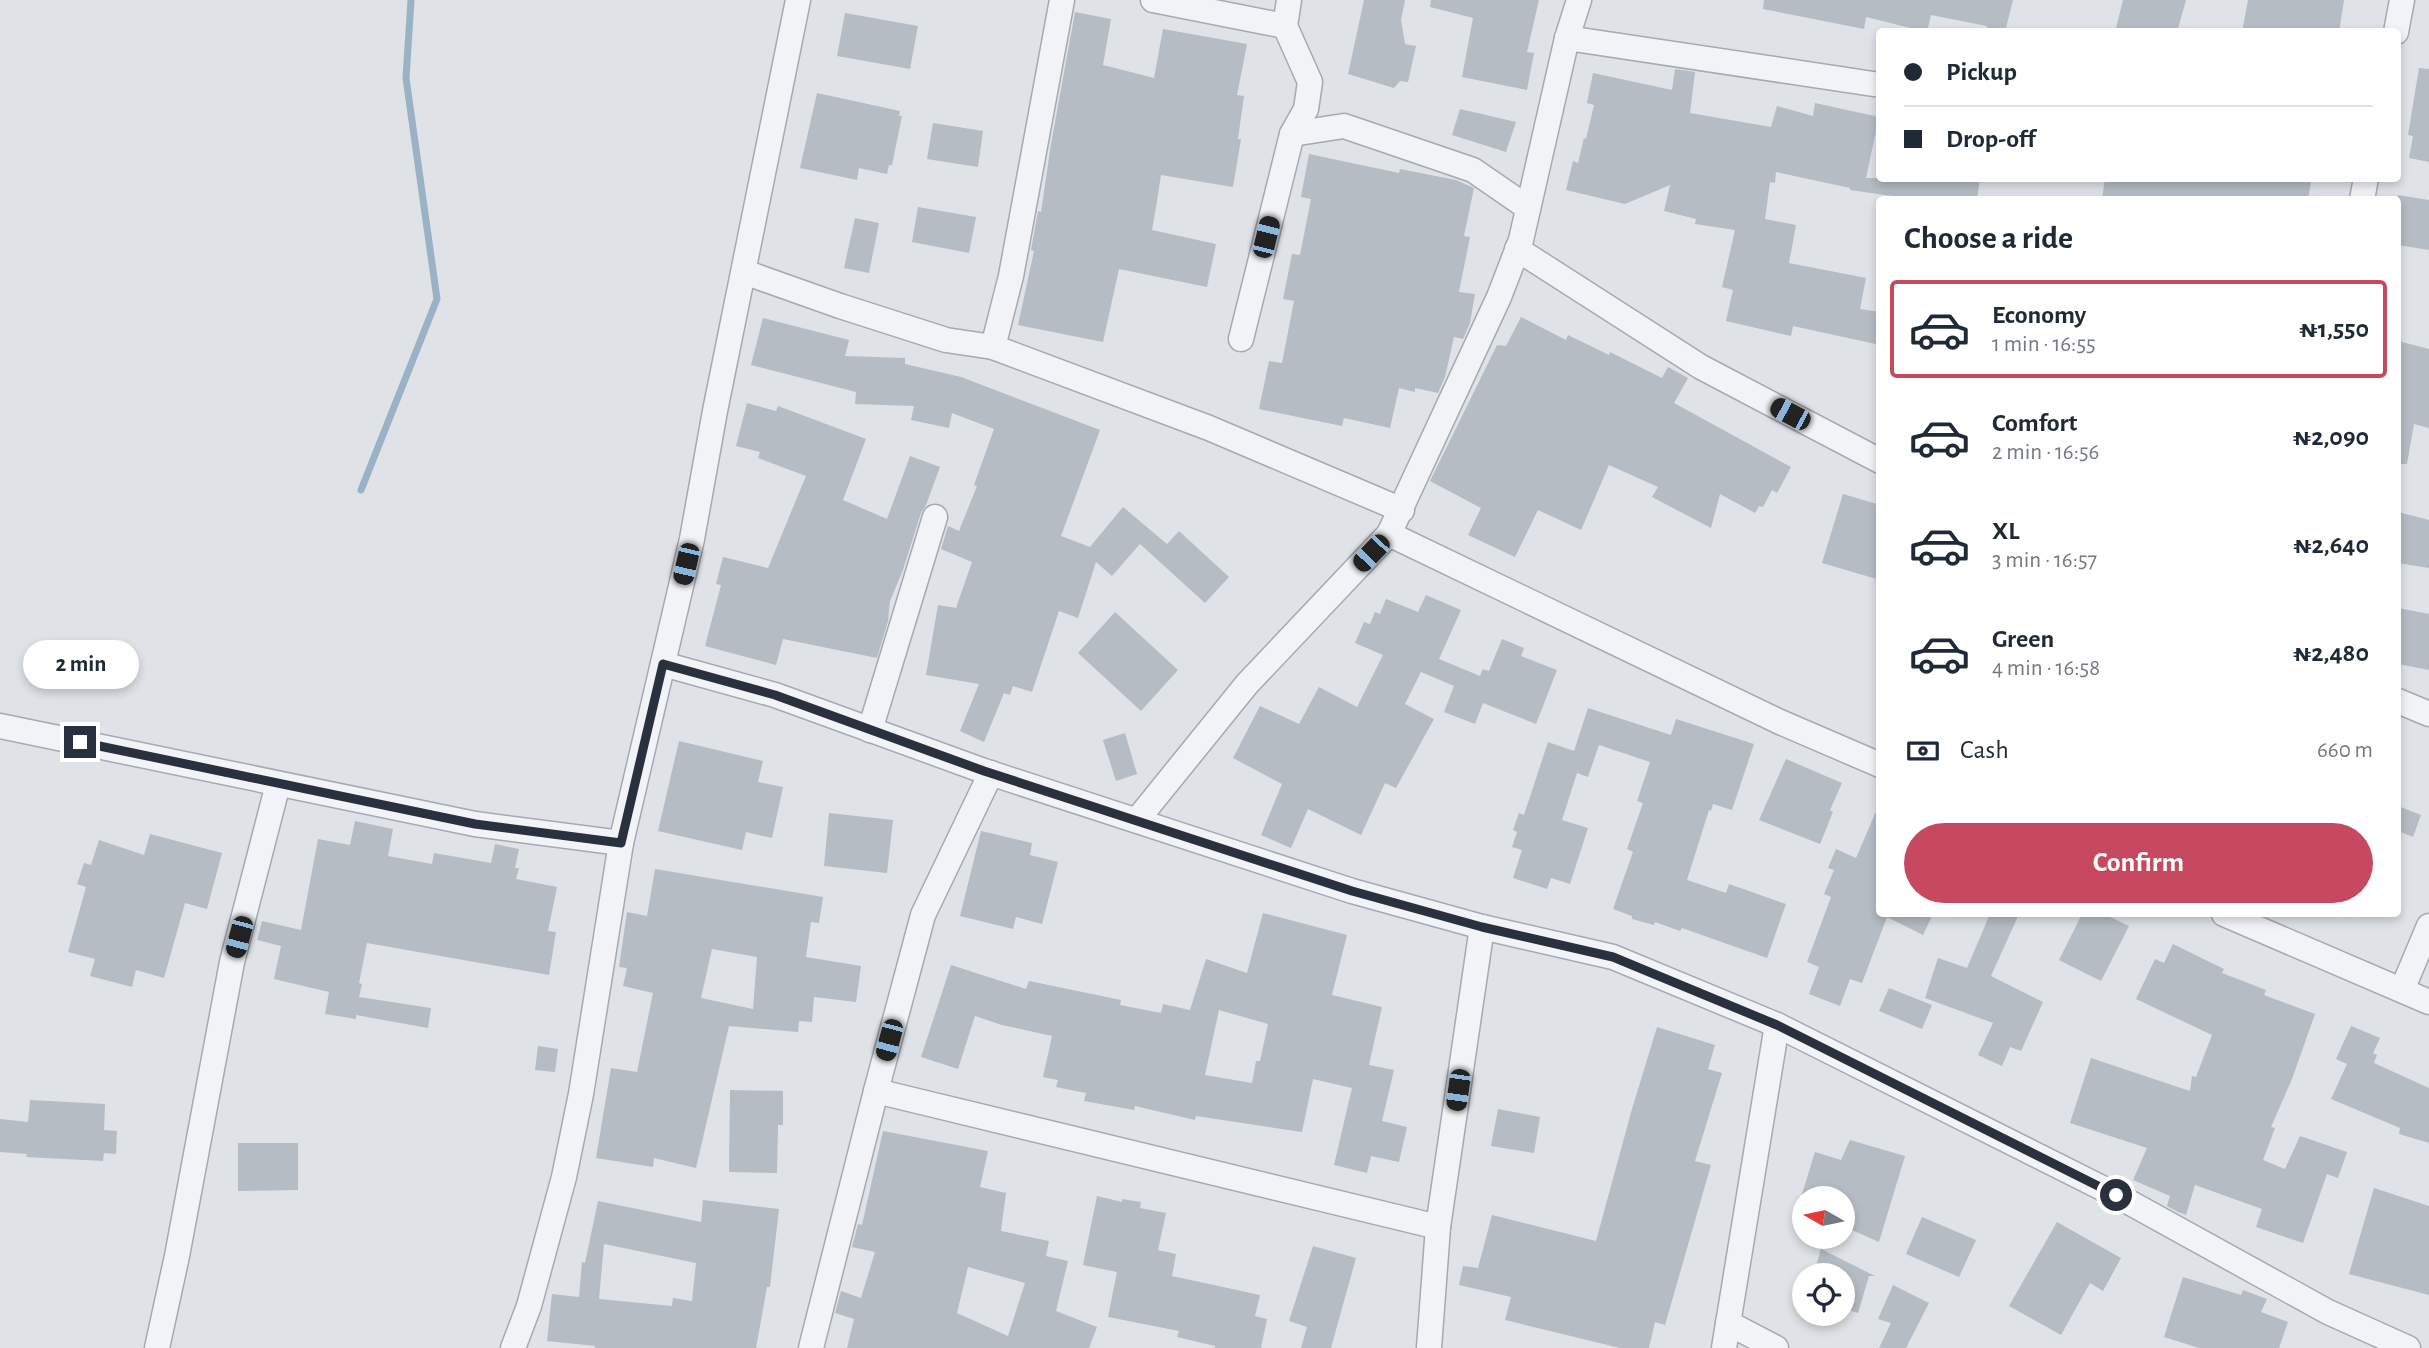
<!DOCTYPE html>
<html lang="en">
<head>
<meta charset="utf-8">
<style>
	:root { --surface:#fff; --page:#f6f6f7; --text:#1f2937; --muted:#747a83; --line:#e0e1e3; --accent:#c7495f }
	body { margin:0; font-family:"Alegreya Sans",sans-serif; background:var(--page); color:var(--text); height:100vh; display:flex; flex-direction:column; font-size:26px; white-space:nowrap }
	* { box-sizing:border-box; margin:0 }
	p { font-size:23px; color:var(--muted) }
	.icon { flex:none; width:38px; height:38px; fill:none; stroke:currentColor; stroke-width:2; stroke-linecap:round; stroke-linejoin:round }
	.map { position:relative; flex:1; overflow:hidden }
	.details { position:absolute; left:1876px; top:196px; width:525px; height:721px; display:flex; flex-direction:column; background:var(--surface); border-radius:7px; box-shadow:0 4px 10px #0003 }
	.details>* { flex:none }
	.guide { position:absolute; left:1876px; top:28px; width:525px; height:154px; border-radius:7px; box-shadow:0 4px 10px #0003; display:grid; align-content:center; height:154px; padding:0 28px; background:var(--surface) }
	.needle { width:46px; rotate:279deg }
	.buttons { position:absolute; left:1792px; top:1186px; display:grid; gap:14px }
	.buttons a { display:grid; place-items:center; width:63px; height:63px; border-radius:50%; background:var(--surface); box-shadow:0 4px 10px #0003; font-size:35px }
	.end { position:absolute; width:32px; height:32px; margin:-16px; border:9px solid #29313e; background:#fff; box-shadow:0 0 0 4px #fff }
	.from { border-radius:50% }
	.bubble { position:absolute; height:49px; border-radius:24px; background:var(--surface); box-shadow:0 4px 10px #0003; font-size:23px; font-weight:600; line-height:49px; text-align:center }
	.car { position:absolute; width:21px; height:42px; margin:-21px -10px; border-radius:9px; box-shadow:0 0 5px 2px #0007; background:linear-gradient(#222 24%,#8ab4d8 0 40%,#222 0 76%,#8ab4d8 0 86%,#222 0) }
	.guide b { display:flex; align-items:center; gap:24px; height:66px; font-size:26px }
	.guide b+b { border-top:2px solid var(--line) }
	.guide i { width:18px; height:18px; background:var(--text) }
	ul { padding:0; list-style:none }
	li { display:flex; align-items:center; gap:21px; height:98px; margin:0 14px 10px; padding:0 14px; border:4px solid transparent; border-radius:7px }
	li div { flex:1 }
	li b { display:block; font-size:26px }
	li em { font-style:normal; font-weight:600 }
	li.on { border-color:var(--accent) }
	li>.icon { width:63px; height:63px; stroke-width:1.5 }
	h2 { padding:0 28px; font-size:32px; line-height:84px }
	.pay { display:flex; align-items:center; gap:18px; height:77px; padding:0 28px; font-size:26px }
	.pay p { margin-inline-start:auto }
	.button { display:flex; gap:14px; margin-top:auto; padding:14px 28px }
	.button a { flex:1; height:80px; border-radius:42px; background:var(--accent); color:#fff; font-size:28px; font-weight:600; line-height:80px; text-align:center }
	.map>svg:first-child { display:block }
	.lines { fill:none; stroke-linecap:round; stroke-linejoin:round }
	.stream { stroke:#9bb1c6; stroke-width:7 }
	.building { fill:#b6bcc4; fill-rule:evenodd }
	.minor-casing { stroke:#a5a9b1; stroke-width:27 }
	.minor { stroke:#f1f3f6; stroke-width:24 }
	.route { stroke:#29313e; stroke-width:9 }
</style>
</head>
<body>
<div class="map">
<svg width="2429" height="1348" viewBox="0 0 2429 1348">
	<rect width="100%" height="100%" fill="#dfe2e7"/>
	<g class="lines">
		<path class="stream" d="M361 490 437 299 406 78 411 0"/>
	</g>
	<g class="building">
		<path d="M1364 0H1405L1401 20 1405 44 1416 46 1408 82 1400 81 1394 88 1348 74Z"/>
		<path d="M1431 0H1539L1527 52 1534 53 1527 90 1462 77 1473 18 1430 7Z"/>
		<path d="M1764 0H2013L2005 32H1986L1987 26 1931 15 1927 32 1866 17 1864 29 1763 9Z"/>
		<path d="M2123 0H2186L2177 32H2115Z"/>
		<path d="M2248 0H2344L2339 32H2242Z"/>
		<path d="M1075 12 1111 19 1103 65 1154 78 1163 29 1247 44 1237 95 1244 96 1238 139H1241L1233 187 1161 175 1156 207 1152 230 1216 244 1207 287 1119 269 1103 342 1018 325 1034 251 1031 250 1038 211 1041 212 1051 144Z"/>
		<path d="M845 13 918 26 910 69 837 56Z"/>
		<path d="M2419 68 2429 69V162L2409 158 2413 136 2408 135Z"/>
		<path d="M1675 69 1695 72 1690 113 1771 127 1777 106 1813 116 1815 103 1879 117 1866 178H1980L1977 200H1920L1850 190V188L1776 172 1775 183 1770 182 1765 219 1796 225 1789 263 1866 278 1860 309 1880 312V345L1793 326 1791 336 1726 321 1733 290 1722 287 1735 230 1695 224 1696 219 1664 211 1670 185 1625 204 1566 190 1573 161 1578 163 1584 138 1586 139 1594 105 1587 103 1593 73 1672 90Z"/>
		<path d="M817 93 900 111 899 116H902L892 165H889L887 174 859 168 857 180 800 168Z"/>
		<path d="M1460 109 1516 122 1506 152 1452 135Z"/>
		<path d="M933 123 983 131 978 167 927 159Z"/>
		<path d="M1309 154 1399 173 1400 169 1456 180 1474 188 1464 236 1470 237 1459 292 1475 294 1470 323 1463 339 1454 337 1445 377 1438 393 1415 388V392L1399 388 1390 428 1344 418 1342 426 1259 409 1269 361 1282 363 1294 301 1283 299 1292 254 1300 255 1311 199 1301 197Z"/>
		<path d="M2105 178H2293L2311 182 2308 200H2102Z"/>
		<path d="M2398 195 2429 200V250L2398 245Z"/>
		<path d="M918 207 976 217 969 253 912 242Z"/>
		<path d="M855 218 879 223 869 273 844 268Z"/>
		<path d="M1521 317 1566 340 1568 335 1609 355 1610 352 1662 378 1668 367 1688 378 1674 403 1791 467 1777 493 1772 490 1763 507 1759 506 1755 513 1720 494 1711 528 1652 497 1658 487 1609 465 1581 530 1538 510 1515 557 1468 535 1481 508 1430 481 1497 345 1506 346Z"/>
		<path d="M763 318 849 340 845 356 905 358V364L961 377 1100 430 1061 536 1090 547 1123 507 1167 544 1179 531 1229 577 1205 603 1140 544 1112 576 1096 562 1078 618 1059 611 1032 692 1013 686 1010 695 1004 693 984 742 960 731 979 684 926 675 938 605 956 608 972 562 941 549 948 526 959 531 977 486 974 485 994 429 952 413 949 428 911 420 914 406 855 404 856 392 751 365Z"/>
		<path d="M2398 341 2429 349V428L2414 424 2407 464H2398Z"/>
		<path d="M747 403 776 411 778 406 866 439 843 500 887 519 910 456 940 467 926 505 921 513 903 570 890 601 888 621 877 658 783 639 776 665 705 646 721 585 716 584 723 557 768 568 806 476 758 458 760 452 736 446Z"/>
		<path d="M1843 494 1880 505V580L1822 563Z"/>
		<path d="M2398 512 2429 520V568L2398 563Z"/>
		<path d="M1426 595 1461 610 1439 659 1480 676 1483 669 1489 671 1502 639 1524 648 1521 656 1557 670 1536 724 1483 703 1475 724 1444 712 1454 686 1421 672 1405 704 1434 719 1396 788 1385 783 1361 835 1308 809 1291 848 1261 835 1282 784 1233 758 1260 706 1299 724 1319 687 1357 707 1383 655 1355 643 1364 622 1370 624 1375 612 1380 614 1386 599 1418 612Z"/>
		<path d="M2398 608 2429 614V670L2398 664Z"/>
		<path d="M1115 612 1178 670 1141 711 1078 653Z"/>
		<path d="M1588 708 1671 735 1676 719 1754 744 1732 810 1713 804 1711 811 1709 810 1687 880 1726 893 1729 884 1786 904 1767 958 1682 928 1680 931 1655 922 1654 925 1632 919V916L1613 909 1633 852 1627 849 1643 803 1637 801 1650 762 1599 745 1588 777 1577 773 1562 820 1588 828 1570 884 1551 878 1547 889 1513 878 1522 850 1512 847 1517 832 1513 830 1519 813 1524 815 1548 742 1574 751Z"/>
		<path d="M1125 733 1137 774 1116 781 1103 740Z"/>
		<path d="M679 741 763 761 758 782 783 787 772 838 746 832 742 850 658 831Z"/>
		<path d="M1786 759 1842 783 1830 810 1833 812 1820 844 1759 820Z"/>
		<path d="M1880 802V914H1933L1923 935 1887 917 1862 983 1850 979 1840 1006 1809 994 1819 967 1807 962 1831 897 1824 894 1834 870 1828 868 1836 849 1856 858Z"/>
		<path d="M2398 806 2421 815 2413 837 2398 831Z"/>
		<path d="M829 813 893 820 887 873 824 866Z"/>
		<path d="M355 821 393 829 388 856 432 864 434 853 491 863 495 844 519 849 515 868H519L516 879 557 887 548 931 556 932 549 975 367 943 359 983 362 984 359 997 431 1008 428 1028 356 1015V1019L325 1014 329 992 274 979 281 946 257 940 262 921 301 930 318 839 350 845Z"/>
		<path d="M981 831 1032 843 1030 855 1058 862 1042 924 1016 917 1013 929 960 916Z"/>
		<path d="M150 834 222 853 207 909 185 903 164 978 136 970 132 987 90 976 95 959 68 952 86 887 77 884 84 863 91 865 99 840 144 855Z"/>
		<path d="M655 869 823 897 819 923 811 922 806 957 861 966 856 1002 814 997 812 1022 799 1021 798 1032 729 1026 696 1168 654 1158 653 1167 596 1158 611 1068 637 1072 653 993 623 986 627 968 619 967 627 912 647 916ZM712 949 757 957 753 1009 701 998Z"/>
		<path d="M1263 913 1347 935 1332 995 1382 1007 1369 1065 1394 1070 1382 1121 1407 1127 1399 1162 1371 1156 1367 1173 1334 1165 1352 1088 1313 1079 1302 1132 1196 1116 1195 1120 1135 1106 1134 1110 1084 1101 1086 1093 1056 1087 1058 1080 1043 1077 1052 1036 1002 1025 975 1016 958 1069 921 1057 951 965 1026 989 1029 981 1121 1000 1120 1005 1161 1013 1163 1004 1190 1010 1206 959 1247 973ZM1219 1010 1268 1024 1260 1061H1256L1252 1083 1205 1075Z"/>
		<path d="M1990 914H2019L1991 976 2043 1002 2021 1051 2010 1047 2002 1066 1978 1055 1993 1023 1925 998 1938 958 1967 968Z"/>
		<path d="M2082 914H2104L2129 926 2101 981 2059 960Z"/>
		<path d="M2173 944 2224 969 2222 973 2266 990 2264 995 2315 1014 2292 1079 2271 1127 2275 1128 2263 1160 2285 1169 2300 1136 2347 1152 2338 1178 2327 1174 2303 1243 2256 1227 2262 1209 2195 1185 2186 1215 2178 1212 2167 1206 2170 1196 2133 1180 2147 1148 2070 1123 2091 1058 2190 1091 2192 1076 2196 1077 2212 1035 2136 999 2155 959 2164 963Z"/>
		<path d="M1889 988 1932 1005 1922 1029 1879 1011Z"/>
		<path d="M2351 1026 2380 1038 2373 1053 2377 1055 2374 1063 2429 1088V1143L2399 1134 2400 1128 2331 1099 2347 1064 2336 1059Z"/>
		<path d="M1657 1027 1715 1045 1708 1069 1722 1073 1695 1161 1711 1165 1665 1325 1655 1322 1649 1348H1620L1505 1320 1511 1297 1459 1285 1463 1266 1478 1268 1492 1215 1596 1241 1632 1109Z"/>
		<path d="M538 1046 558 1049 555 1072 535 1070Z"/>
		<path d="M730 1090 783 1091V1125H778L777 1173 729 1172Z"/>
		<path d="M30 1100 105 1104 104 1130 117 1131 116 1154 104 1153 103 1161 26 1157 27 1154 0 1152V1119L28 1122Z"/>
		<path d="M1498 1109 1540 1117 1534 1153 1491 1146Z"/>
		<path d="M883 1131 988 1151 980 1187 1006 1193 1001 1231 1049 1241 1046 1256 1068 1261 1056 1311 1097 1327 1089 1348H847L854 1319 835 1313 841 1291 861 1298 875 1252 852 1247 858 1224 862 1225ZM968 1267 1025 1283 1008 1336 957 1313Z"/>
		<path d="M1850 1140 1905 1156 1879 1242 1843 1226V1199H1817L1802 1194 1815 1152 1841 1160Z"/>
		<path d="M238 1143H298V1190L238 1191Z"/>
		<path d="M2374 1188 2429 1206V1295L2349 1274Z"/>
		<path d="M1097 1196 1122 1202V1199L1141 1202 1140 1208 1166 1213 1158 1250 1176 1254 1172 1276 1260 1295 1255 1316 1267 1319 1261 1348H1215V1346L1177 1337 1179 1331 1108 1317 1117 1272 1083 1265Z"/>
		<path d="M703 1200 779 1209 770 1287H767L756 1348H595V1346L547 1341 552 1294 579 1297 582 1262 585 1263 598 1201 701 1222ZM604 1244 696 1263 692 1301 673 1298 672 1306 599 1299Z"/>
		<path d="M1922 1217 1976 1240 1959 1277 1906 1254Z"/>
		<path d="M2057 1222 2121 1258 2103 1291 2090 1283 2061 1335 2009 1306Z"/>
		<path d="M1313 1246 1356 1258 1331 1348H1301L1307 1327 1289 1321Z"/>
		<path d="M1821 1249 1875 1276H1869L1858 1313 1843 1308V1276H1813Z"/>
		<path d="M2183 1277 2241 1295 2243 1290 2267 1299 2261 1312 2288 1322 2279 1348H2199L2164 1337Z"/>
		<path d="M1893 1285 1929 1303 1906 1348H1879L1891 1323 1878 1319Z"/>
	</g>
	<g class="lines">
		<g class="minor-casing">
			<g id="minor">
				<path d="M1153 0 1285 26"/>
				<path d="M2396 32 2402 0"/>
				<path d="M1567 38 1880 85"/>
				<path d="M1292 134 1344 126 1473 170 1528 208"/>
				<path d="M2362 200 2366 178"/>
				<path d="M1517 249 1701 367 1880 461"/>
				<path d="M744 272 840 306 946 340 993 347 1011 276 1062 0"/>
				<path d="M1241 339 1292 134 1306 109 1310 82 1285 26 1289 0"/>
				<path d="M993 347 1209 428 1402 510"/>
				<path d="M1389 534 1780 722 1880 765"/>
				<path d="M663 664 775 695 984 771 1352 891 1482 927 1613 957 1777 1025 2116 1195 2328 1312 2408 1348"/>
				<path d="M2398 701 2429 714"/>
				<path d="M0 726 475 824 621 843"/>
				<path d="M870 730 935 517"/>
				<path d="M1137 820 1247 684 1389 534 1499 297 1521 240 1567 38 1579 0"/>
				<path d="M2224 914 2429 1002"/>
				<path d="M2402 990 2429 926"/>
				<path d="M876 1091 1438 1227"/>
				<path d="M1728 1323 1776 1348"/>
				<path d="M157 1348 177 1256 232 962 278 784"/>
				<path d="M513 1348 529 1306 564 1177 581 1094 621 843 692 539 715 411 798 0"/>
				<path d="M811 1348 876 1091 923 915 991 773"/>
				<path d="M1429 1348 1438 1227 1482 927"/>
				<path d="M1724 1348 1777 1025"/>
			</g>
		</g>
		<use href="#minor" class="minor"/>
	</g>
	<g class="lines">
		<path class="route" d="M80 742 475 824 621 843 663 664 775 695 984 771 1352 891 1482 927 1613 957 1777 1025 2116 1195"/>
	</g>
</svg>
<div class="buttons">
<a><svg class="needle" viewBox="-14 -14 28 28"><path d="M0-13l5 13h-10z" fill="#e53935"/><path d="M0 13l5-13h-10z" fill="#747a83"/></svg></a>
<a><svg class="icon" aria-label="locate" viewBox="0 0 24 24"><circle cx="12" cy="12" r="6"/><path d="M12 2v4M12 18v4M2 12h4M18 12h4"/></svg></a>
</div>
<i class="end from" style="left:2116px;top:1195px"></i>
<i class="end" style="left:80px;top:742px"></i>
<div class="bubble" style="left:23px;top:640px;width:116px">2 min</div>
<i class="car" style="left:1266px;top:237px;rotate:14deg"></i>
<i class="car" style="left:1790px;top:414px;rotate:298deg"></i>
<i class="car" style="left:1371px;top:553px;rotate:224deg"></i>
<i class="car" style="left:686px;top:564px;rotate:193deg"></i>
<i class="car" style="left:239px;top:937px;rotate:195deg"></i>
<i class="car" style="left:889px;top:1040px;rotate:195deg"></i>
<i class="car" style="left:1458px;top:1090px;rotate:188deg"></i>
<div class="guide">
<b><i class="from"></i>Pickup</b>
<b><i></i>Drop-off</b>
</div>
<section class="details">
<h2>Choose a ride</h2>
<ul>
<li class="on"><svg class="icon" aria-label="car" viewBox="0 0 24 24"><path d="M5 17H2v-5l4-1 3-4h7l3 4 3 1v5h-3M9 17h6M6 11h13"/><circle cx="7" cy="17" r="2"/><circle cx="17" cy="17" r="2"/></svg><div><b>Economy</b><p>1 min · 16:55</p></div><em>₦1,550</em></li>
<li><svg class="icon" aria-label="car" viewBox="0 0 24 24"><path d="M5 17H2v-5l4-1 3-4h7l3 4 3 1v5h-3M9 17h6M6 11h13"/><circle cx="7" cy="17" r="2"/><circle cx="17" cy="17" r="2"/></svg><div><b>Comfort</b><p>2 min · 16:56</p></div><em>₦2,090</em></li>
<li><svg class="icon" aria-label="car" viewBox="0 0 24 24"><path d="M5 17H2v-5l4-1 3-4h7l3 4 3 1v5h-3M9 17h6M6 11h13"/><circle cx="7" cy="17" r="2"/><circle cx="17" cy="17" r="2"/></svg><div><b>XL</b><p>3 min · 16:57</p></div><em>₦2,640</em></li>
<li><svg class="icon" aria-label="car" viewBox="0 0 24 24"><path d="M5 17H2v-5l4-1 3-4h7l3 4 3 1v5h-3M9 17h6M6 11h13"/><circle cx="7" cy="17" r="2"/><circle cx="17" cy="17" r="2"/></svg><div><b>Green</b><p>4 min · 16:58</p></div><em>₦2,480</em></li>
</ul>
<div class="pay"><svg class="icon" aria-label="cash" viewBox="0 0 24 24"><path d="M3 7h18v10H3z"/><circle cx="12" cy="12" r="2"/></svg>Cash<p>660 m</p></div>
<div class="button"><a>Confirm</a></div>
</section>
</div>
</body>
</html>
